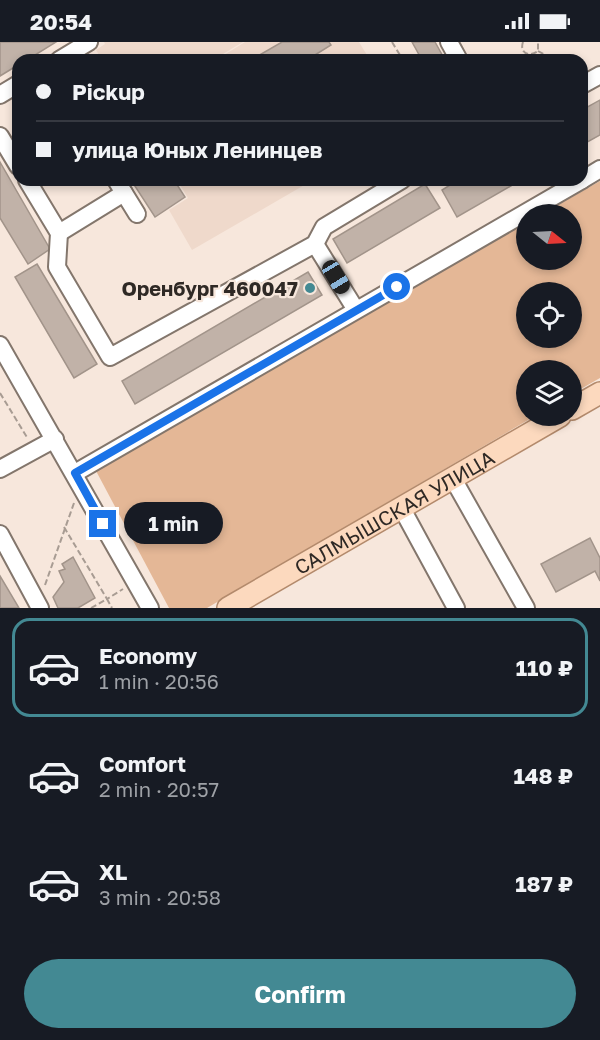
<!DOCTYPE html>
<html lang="en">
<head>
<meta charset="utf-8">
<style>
	:root { --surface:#171b24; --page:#242831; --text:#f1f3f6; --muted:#9ea1a6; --line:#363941; --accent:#438993 }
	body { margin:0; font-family:"Golos Text",sans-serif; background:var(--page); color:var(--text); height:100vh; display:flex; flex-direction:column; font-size:22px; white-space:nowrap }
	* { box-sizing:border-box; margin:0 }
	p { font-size:20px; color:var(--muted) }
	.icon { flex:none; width:33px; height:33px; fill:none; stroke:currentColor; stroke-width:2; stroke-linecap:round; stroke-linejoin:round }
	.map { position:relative; height:566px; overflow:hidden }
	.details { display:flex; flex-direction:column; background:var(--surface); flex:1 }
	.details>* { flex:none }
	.guide { position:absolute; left:12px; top:12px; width:576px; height:132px; border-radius:18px; box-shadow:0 3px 9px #0003; display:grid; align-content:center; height:132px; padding:0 24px; background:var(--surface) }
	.needle { width:39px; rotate:108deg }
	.controls { position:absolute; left:516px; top:162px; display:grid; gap:12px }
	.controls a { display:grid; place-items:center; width:66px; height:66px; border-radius:50%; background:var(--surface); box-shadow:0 3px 9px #0003; font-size:30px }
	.end { position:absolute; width:27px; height:27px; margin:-14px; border:8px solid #1a73e8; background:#fff; box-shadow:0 0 0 3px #fff }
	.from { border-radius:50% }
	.bubble { position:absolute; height:42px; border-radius:21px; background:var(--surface); box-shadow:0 3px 9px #0003; font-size:20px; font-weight:700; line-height:42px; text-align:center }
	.car { position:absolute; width:18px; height:36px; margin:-18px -9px; border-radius:8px; box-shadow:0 0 4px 2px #0007; background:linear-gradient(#222 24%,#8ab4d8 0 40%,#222 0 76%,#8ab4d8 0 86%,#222 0) }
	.guide b { display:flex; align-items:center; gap:21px; height:57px; font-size:22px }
	.guide b+b { border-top:2px solid var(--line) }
	.guide i { width:15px; height:15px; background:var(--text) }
	ul { padding:10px 0 0; list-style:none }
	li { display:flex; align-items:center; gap:18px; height:99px; margin:0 12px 9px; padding:0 12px; border:3px solid transparent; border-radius:18px }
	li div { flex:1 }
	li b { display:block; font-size:22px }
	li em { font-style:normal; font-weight:700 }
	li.current { border-color:var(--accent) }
	li>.icon { width:54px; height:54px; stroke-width:1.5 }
	.button { display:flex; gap:12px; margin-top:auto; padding:12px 24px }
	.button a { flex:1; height:69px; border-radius:36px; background:var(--accent); color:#fff; font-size:24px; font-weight:700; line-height:69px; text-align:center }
	.status { display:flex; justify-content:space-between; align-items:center; height:42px; padding:0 30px; background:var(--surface); direction:ltr }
	.status svg { height:16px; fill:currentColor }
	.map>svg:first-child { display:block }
	.built { fill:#efd9cb }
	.green { fill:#e4b796; fill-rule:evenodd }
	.building { fill:#c1b2a8; stroke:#a2948a; stroke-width:1.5 }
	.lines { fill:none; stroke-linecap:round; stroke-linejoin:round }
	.minor-casing { stroke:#83766c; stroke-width:20 }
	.major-casing { stroke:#b38a6c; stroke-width:24 }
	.path { stroke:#a89c93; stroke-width:2; stroke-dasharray:6 3; stroke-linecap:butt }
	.minor { stroke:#fff; stroke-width:16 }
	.major { stroke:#fcd9be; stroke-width:21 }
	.route { stroke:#1a73e8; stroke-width:8 }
	.poi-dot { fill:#438993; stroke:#f7e7dc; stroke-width:2 }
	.labels { text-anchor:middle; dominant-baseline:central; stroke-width:4.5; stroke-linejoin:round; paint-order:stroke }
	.poi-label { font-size:20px; font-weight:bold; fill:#2f2925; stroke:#f7e7dc; text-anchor:end }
	.street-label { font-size:20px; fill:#2f2925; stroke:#f7e7dc }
</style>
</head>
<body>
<div class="status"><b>20:54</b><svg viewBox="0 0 49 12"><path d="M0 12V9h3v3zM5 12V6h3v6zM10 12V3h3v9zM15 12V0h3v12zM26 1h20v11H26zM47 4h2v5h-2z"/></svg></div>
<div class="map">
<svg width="600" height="566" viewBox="0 0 600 566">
	<rect width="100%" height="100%" fill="#f7e7dc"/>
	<g class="built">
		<path d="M104 0H243L213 18H102L96 8 105 2Z"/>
		<path d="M245 0H359L370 18H216Z"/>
		<path d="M177 138H313L192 208 169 168 188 156Z"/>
	</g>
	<path class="green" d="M600 139V336L572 352V328H526V374H535L207 566H169L95 427 526 181V218H572V172H542ZM526 250H572V296H526Z"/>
	<g class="building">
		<path d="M0 0H56L27 18H18V23L0 34Z"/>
		<path d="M282 0H329L331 3 307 18H258L256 15Z"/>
		<path d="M412 0H435L445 18H422Z"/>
		<path d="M600 58V93L582 103V68Z"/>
		<path d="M0 120 50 207 28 222 0 176Z"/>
		<path d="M131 138H174L185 155 155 175Z"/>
		<path d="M458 138H521L457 175 442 148Z"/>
		<path d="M425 142 440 166 347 221 333 197Z"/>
		<path d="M37 222 97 322 74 336 15 235Z"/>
		<path d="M308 230 322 253 135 362 122 339Z"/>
		<path d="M590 496 600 516V539L595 529 556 550 541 522Z"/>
		<path d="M73 515 95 556 78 566H58L53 555 64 540 59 529 65 527 62 522Z"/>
		<path d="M0 534 19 566H0Z"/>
	</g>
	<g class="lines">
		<g class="minor-casing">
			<g id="minor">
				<path d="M449 0 459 18"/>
				<path d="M59 18 89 0"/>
				<path d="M582 43 600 33"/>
				<path d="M0 53 18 42"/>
				<path d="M0 94 18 124"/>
				<path d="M27 138 59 191 57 225 110 315 315 202 324 185 402 138"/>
				<path d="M116 138 137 172"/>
				<path d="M582 138 600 127"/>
				<path d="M59 191 124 151"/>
				<path d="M315 202 356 268"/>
				<path d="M0 303 150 566"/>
				<path d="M0 427 55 397"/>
				<path d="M75 431 582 138"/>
				<path d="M452 435 526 566"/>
				<path d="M401 465 456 566"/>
				<path d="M0 492 40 566"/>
			</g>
		</g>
		<g class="major-casing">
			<g id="major">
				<path d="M572 367 600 351"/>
				<path id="s1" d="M228 566 560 374"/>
			</g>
		</g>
		<g class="path">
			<path d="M392 0 403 18"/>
			<path d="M523 0C519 12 530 15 538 9V0"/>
			<path d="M538 9 554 18"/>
			<path d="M0 351 28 397"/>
			<path d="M64 485 107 557 123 547"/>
			<path d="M45 543 74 461"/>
			<path d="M91 566 107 557 112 566"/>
		</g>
		<use href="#minor" class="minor"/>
		<use href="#major" class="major"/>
	</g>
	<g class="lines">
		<path class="route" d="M103 482 75 431 397 245"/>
	</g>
	<circle class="poi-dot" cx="310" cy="246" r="6"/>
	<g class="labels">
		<g class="poi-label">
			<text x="298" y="246">Оренбург 460047</text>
		</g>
		<g class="street-label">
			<text stroke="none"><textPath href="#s1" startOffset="192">САЛМЫШСКАЯ УЛИЦА</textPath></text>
		</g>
	</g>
</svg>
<div class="controls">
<a><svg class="needle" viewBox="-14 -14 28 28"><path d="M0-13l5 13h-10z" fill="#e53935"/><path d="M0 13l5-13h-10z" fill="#9ea1a6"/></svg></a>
<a><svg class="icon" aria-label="locate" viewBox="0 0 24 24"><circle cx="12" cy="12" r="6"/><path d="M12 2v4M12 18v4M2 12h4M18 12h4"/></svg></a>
<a><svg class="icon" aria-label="layers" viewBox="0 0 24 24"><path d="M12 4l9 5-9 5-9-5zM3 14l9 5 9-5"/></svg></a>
</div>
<i class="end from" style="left:397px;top:245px"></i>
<i class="end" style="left:103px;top:482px"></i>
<div class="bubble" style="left:124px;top:460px;width:99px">1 min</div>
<i class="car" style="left:336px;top:235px;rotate:149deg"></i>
<div class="guide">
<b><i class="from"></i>Pickup</b>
<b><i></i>улица Юных Ленинцев</b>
</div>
</div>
<section class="details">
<ul>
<li class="current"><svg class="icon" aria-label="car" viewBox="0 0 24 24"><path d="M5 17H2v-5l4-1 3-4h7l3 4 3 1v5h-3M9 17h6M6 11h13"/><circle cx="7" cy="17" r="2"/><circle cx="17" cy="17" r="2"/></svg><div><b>Economy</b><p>1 min · 20:56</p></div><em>110 ₽</em></li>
<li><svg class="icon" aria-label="car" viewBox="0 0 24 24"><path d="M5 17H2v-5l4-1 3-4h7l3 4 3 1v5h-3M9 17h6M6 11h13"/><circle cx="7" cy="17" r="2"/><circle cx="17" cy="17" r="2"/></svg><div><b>Comfort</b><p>2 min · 20:57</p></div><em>148 ₽</em></li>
<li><svg class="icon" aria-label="car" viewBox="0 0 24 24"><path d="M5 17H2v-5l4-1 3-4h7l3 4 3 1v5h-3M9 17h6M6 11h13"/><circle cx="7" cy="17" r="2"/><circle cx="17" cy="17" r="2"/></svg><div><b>XL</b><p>3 min · 20:58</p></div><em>187 ₽</em></li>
</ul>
<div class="button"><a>Confirm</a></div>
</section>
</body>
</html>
